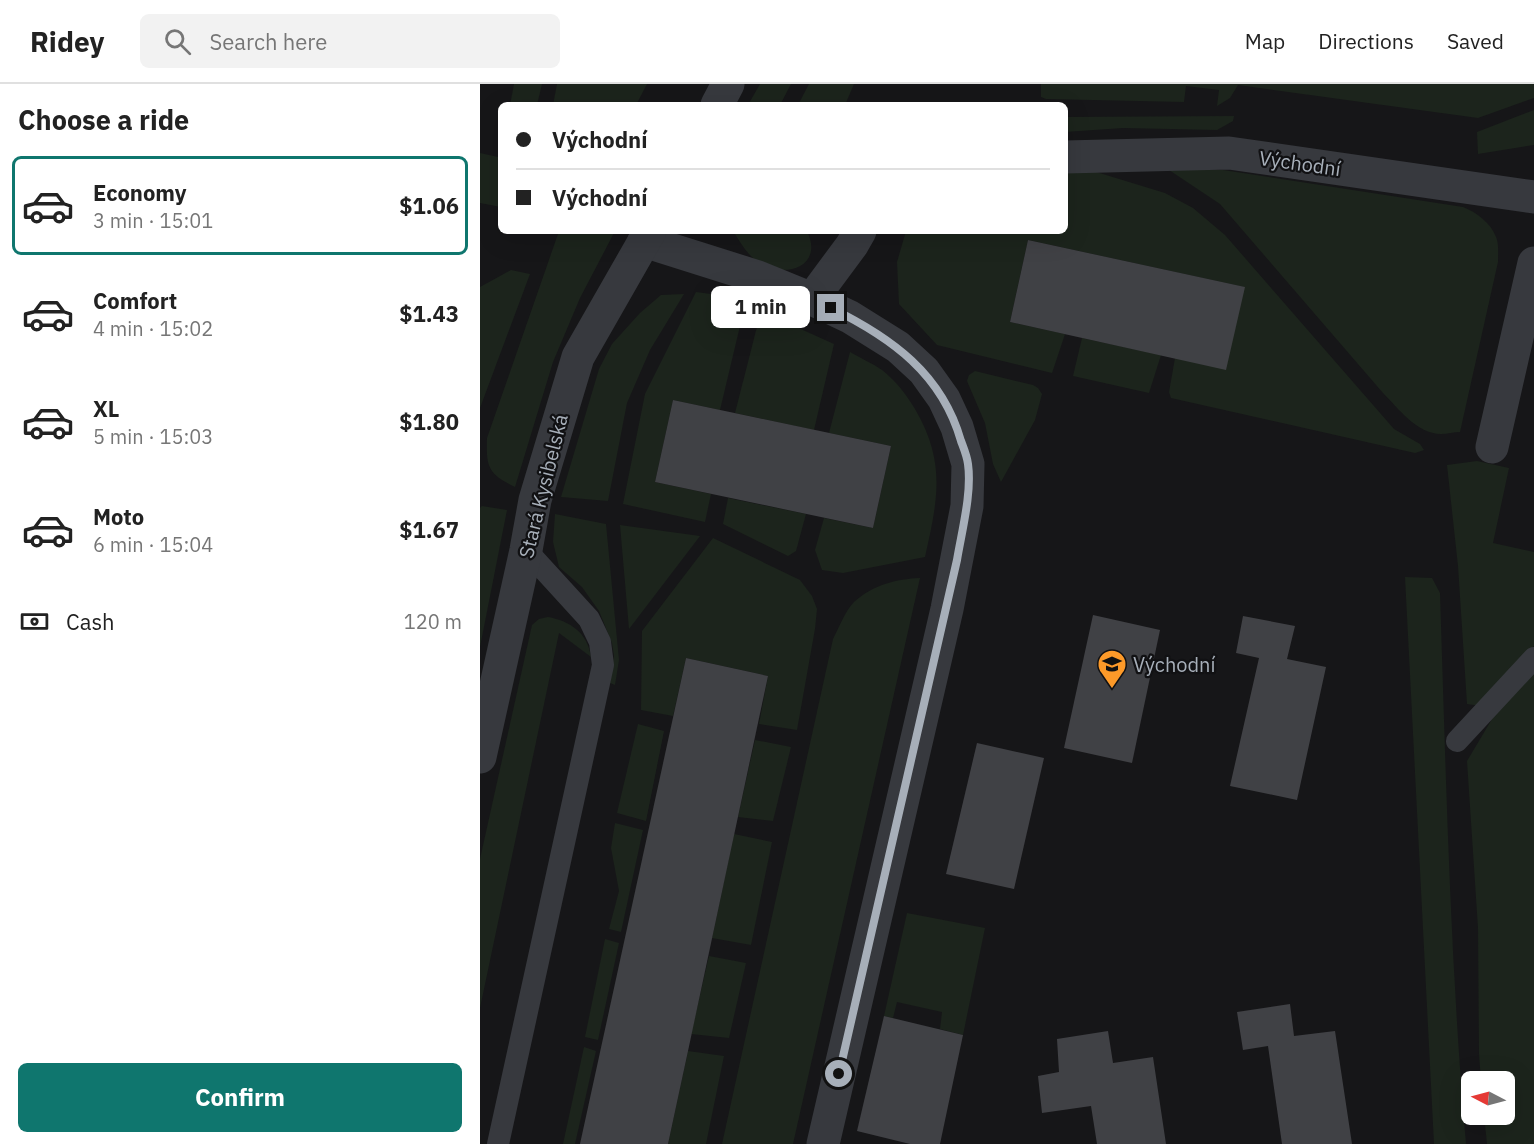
<!DOCTYPE html>
<html lang="en">
<head>
<meta charset="utf-8">
<style>
	:root { --surface:#fff; --page:#f2f2f2; --text:#222; --muted:#767676; --line:#e0e0e0; --accent:#0f766e }
	body { margin:0; font-family:"IBM Plex Sans",sans-serif; background:var(--page); color:var(--text); height:100vh; display:flex; flex-direction:column; font-size:22px; white-space:nowrap }
	* { box-sizing:border-box; margin:0 }
	p { font-size:20px; color:var(--muted) }
	.icon { flex:none; width:33px; height:33px; fill:none; stroke:currentColor; stroke-width:2; stroke-linecap:round; stroke-linejoin:round }
	.map { position:relative; flex:1; overflow:hidden }
	.panel { display:flex; flex-direction:column; background:var(--surface); width:480px }
	.panel>* { flex:none }
	.banner { position:absolute; left:18px; top:18px; width:570px; height:132px; border-radius:9px; box-shadow:0 6px 24px #0002; display:grid; align-content:center; height:132px; padding:0 18px; background:var(--surface) }
	.needle { width:39px; rotate:276deg }
	.buttons { position:absolute; left:981px; top:987px; display:grid; gap:12px }
	.buttons a { display:grid; place-items:center; width:54px; height:54px; border-radius:9px; background:var(--surface); box-shadow:0 6px 24px #0002; font-size:30px }
	.end { position:absolute; width:27px; height:27px; margin:-14px; border:8px solid #a7afb9; background:#111; box-shadow:0 0 0 3px #111 }
	.from { border-radius:50% }
	.bubble { position:absolute; height:42px; border-radius:9px; background:var(--surface); box-shadow:0 6px 24px #0002; font-size:20px; font-weight:700; line-height:42px; text-align:center }
	.banner b { display:flex; align-items:center; gap:21px; height:57px; font-size:22px }
	.banner b+b { border-top:2px solid var(--line) }
	.banner i { width:15px; height:15px; background:var(--text) }
	ul { padding:0; list-style:none }
	li { display:flex; align-items:center; gap:18px; height:99px; margin:0 12px 9px; padding:0 6px; border:3px solid transparent; border-radius:9px }
	li div { flex:1 }
	li b { display:block; font-size:22px }
	li em { font-style:normal; font-weight:700 }
	li.on { border-color:var(--accent) }
	li>.icon { width:54px; height:54px; stroke-width:1.5 }
	h2 { padding:0 18px; font-size:27px; line-height:72px }
	.pay { display:flex; align-items:center; gap:15px; height:66px; padding:0 18px; font-size:22px }
	.pay p { margin-inline-start:auto }
	.primary-button { display:flex; gap:12px; margin-top:auto; padding:12px 18px }
	.primary-button a { flex:1; height:69px; border-radius:9px; background:var(--accent); color:#fff; font-size:24px; font-weight:700; line-height:69px; text-align:center }
	header { display:flex; align-items:center; gap:36px; box-sizing:border-box; height:84px; padding:0 30px; background:var(--surface); border-bottom:2px solid var(--line) }
	header strong { font-size:28px }
	nav { display:flex; gap:33px; margin-inline-start:auto; font-size:21px }
	.search { width:420px; height:54px; background:var(--page); display:flex; align-items:center; gap:15px; box-sizing:border-box; padding:0 21px; border-radius:9px; color:var(--muted); font-size:22px }
	main { display:flex; flex:1; min-height:0 }
	.map>svg:first-child { display:block }
	.green { fill:#1c241c }
	.building { fill:#404145 }
	.lines { fill:none; stroke-linecap:round; stroke-linejoin:round }
	.service { stroke:#37393e; stroke-width:22 }
	.minor { stroke:#37393e; stroke-width:33 }
	.route { stroke:#a7afb9; stroke-width:8 }
	.labels { text-anchor:middle; dominant-baseline:central; stroke-width:4.5; stroke-linejoin:round; paint-order:stroke }
	.street-label { font-size:20px; fill:#a7afb9; stroke:#111113 }
	.poi-label { font-size:20px; fill:#a7afb9; stroke:#111113; text-anchor:start }
</style>
</head>
<body>
<header>
<strong>Ridey</strong>
<div class="search"><svg class="icon" aria-label="search" viewBox="0 0 24 24"><circle cx="10" cy="10" r="6"/><path d="M15 15l6 6"/></svg>Search here</div>
<nav><a>Map</a><a>Directions</a><a>Saved</a></nav>
</header>
<main>
<section class="panel">
<h2>Choose a ride</h2>
<ul>
<li class="on"><svg class="icon" aria-label="car" viewBox="0 0 24 24"><path d="M5 17H2v-5l4-1 3-4h7l3 4 3 1v5h-3M9 17h6M6 11h13"/><circle cx="7" cy="17" r="2"/><circle cx="17" cy="17" r="2"/></svg><div><b>Economy</b><p>3 min · 15:01</p></div><em>$1.06</em></li>
<li><svg class="icon" aria-label="car" viewBox="0 0 24 24"><path d="M5 17H2v-5l4-1 3-4h7l3 4 3 1v5h-3M9 17h6M6 11h13"/><circle cx="7" cy="17" r="2"/><circle cx="17" cy="17" r="2"/></svg><div><b>Comfort</b><p>4 min · 15:02</p></div><em>$1.43</em></li>
<li><svg class="icon" aria-label="car" viewBox="0 0 24 24"><path d="M5 17H2v-5l4-1 3-4h7l3 4 3 1v5h-3M9 17h6M6 11h13"/><circle cx="7" cy="17" r="2"/><circle cx="17" cy="17" r="2"/></svg><div><b>XL</b><p>5 min · 15:03</p></div><em>$1.80</em></li>
<li><svg class="icon" aria-label="car" viewBox="0 0 24 24"><path d="M5 17H2v-5l4-1 3-4h7l3 4 3 1v5h-3M9 17h6M6 11h13"/><circle cx="7" cy="17" r="2"/><circle cx="17" cy="17" r="2"/></svg><div><b>Moto</b><p>6 min · 15:04</p></div><em>$1.67</em></li>
</ul>
<div class="pay"><svg class="icon" aria-label="cash" viewBox="0 0 24 24"><path d="M3 7h18v10H3z"/><circle cx="12" cy="12" r="2"/></svg>Cash<p>120 m</p></div>
<div class="primary-button"><a>Confirm</a></div>
</section>
<div class="map">
<svg width="1054" height="1060" viewBox="0 0 1054 1060">
	<rect width="100%" height="100%" fill="#161618"/>
	<g class="green">
		<path d="M34 0H62L57 21H30Z"/>
		<path d="M77 0H167L156 21H73Z"/>
		<path d="M280 0H311L300 21H268Z"/>
		<path d="M329 0H374L365 21H318Z"/>
		<path d="M561 0H1054V14L998 34 758 1 750 14 737 22 739 6 706 2 704 18 566 15 561 13Z"/>
		<path d="M1054 26V61L998 70 997 48Z"/>
		<path d="M754 32 753 37 737 46 643 44 585 48 586 33Z"/>
		<path d="M21 60V123L0 119V69L18 73Z"/>
		<path d="M686 84 743 86 983 123C996 128 1011 139 1016 153 1019 159 1018 170 1018 178L980 348C974 348 967 350 961 350 937 350 918 324 903 309L740 120Z"/>
		<path d="M613 87 685 109 713 124 745 151 914 345 940 360 944 366 935 369 691 314 689 308 695 274 764 203 548 156 530 238 585 250 572 289 457 261 419 220 417 178 426 147H585V89Z"/>
		<path d="M79 147H135L100 214 73 278 35 403C8 390 6 383 7 354Z"/>
		<path d="M253 147H327C346 186 297 197 273 174 265 167 259 156 253 147Z"/>
		<path d="M31 186 50 190 0 324V203Z"/>
		<path d="M216 208 246 212 265 221 240 326 193 316 175 398 231 410 225 438 143 420 165 310Z"/>
		<path d="M204 210 170 266 147 319 128 417 81 413 119 285 132 260 160 229 181 211Z"/>
		<path d="M281 227 354 260 334 346 255 329Z"/>
		<path d="M602 254 681 271 669 309 593 292Z"/>
		<path d="M370 268C380 274 392 279 402 286 416 297 426 310 435 325 466 378 458 415 445 473L363 489 342 486 335 466 344 434 393 444 411 362 349 349Z"/>
		<path d="M495 287 553 301 558 304 562 310 555 336 521 398 513 380 505 339 487 297 489 291Z"/>
		<path d="M997 377 1029 384 1013 459 1054 468V562L1001 622 987 620 978 482 967 381Z"/>
		<path d="M248 414 326 430 316 467 308 472 243 440Z"/>
		<path d="M2 422 27 426 0 563V424Z"/>
		<path d="M75 430 126 440 139 576 135 601 130 599 134 572 132 559 119 527 102 503 79 483 73 458Z"/>
		<path d="M140 441 220 452 149 545Z"/>
		<path d="M233 454 320 496 332 512 337 525 335 545 317 646 279 640 288 592 206 574 193 632 161 626 162 547Z"/>
		<path d="M925 493 952 494 960 509C966 693 970 877 986 1060H954Z"/>
		<path d="M440 494 313 1060H242L353 555C359 544 365 527 374 518 393 501 416 495 440 494Z"/>
		<path d="M68 533C90 537 108 549 111 573L79 549 0 924V775L52 541 59 535Z"/>
		<path d="M1054 586V1060H1007L1004 1031 1024 1030V998L1001 997 999 970 998 844 987 677 1021 620Z"/>
		<path d="M158 640 184 647 166 737 137 729Z"/>
		<path d="M275 656 311 663 293 737 258 733Z"/>
		<path d="M135 739 163 746 141 848 129 845 139 807 131 764Z"/>
		<path d="M254 750 292 758 271 861 232 854Z"/>
		<path d="M427 829 505 844 483 951 460 945 462 928 417 918 413 934 404 932Z"/>
		<path d="M125 855 139 859 118 956 105 953Z"/>
		<path d="M229 872 266 879 249 954 211 950Z"/>
		<path d="M104 963 116 967 95 1060H83Z"/>
		<path d="M208 967 244 972 226 1060H188Z"/>
	</g>
	<g class="building">
		<path d="M548 156 765 203 746 286 530 238Z"/>
		<path d="M193 316 411 362 393 444 175 398Z"/>
		<path d="M613 531 680 546 652 679 584 664Z"/>
		<path d="M763 532 815 542 807 575 846 583 817 716 750 702 779 574 756 569Z"/>
		<path d="M206 574 288 592 208 967 188 1060H100Z"/>
		<path d="M497 659 564 674 534 805 466 790Z"/>
		<path d="M810 920 814 952 855 947 872 1060H802L788 962 763 966 757 928Z"/>
		<path d="M404 932 483 951 460 1060H430L377 1047Z"/>
		<path d="M628 947 633 979 673 973 686 1060H617L611 1022 562 1029 558 992 579 988 577 955Z"/>
	</g>
	<g class="lines">
		<g class="service">
			<path d="M977 657 1054 574"/>
			<path d="M18 1060 123 581 120 558 109 535 46 466"/>
		</g>
		<g class="minor">
			<path d="M237 21 248 0"/>
			<path d="M585 73 749 69 1054 113"/>
			<path d="M164 157 278 193 332 215 370 233 418 263 444 287 464 315 477 343 488 380 487 422 467 525 343 1060"/>
			<path d="M332 215 372 161 380 147"/>
			<path d="M1012 363 1054 179"/>
			<path d="M0 673 46 466 55 416 98 273 170 147"/>
		</g>
	</g>
	<g class="lines">
		<path class="route" d="M351 224C412 254 462 290 481 357 484 365 487 372 488 380 492 409 482 446 477 476L359 990"/>
	</g>
	<defs>
		<g id="school-pin" transform="scale(1.5)"><path d="M0 17L-7.5 6A9.5 9.5 0 1 1 7.5 6Z" fill="#fd9a29" stroke="#111113"/><path d="M0-5L7-2L0 1L-7-2ZM-4 1L0 2.5L4 1V4Q0 6-4 4Z" fill="#111"/></g>
	</defs>
	<g fill-rule="evenodd">
		<use href="#school-pin" x="632" y="580"/>
	</g>
	<g class="labels">
		<g class="street-label">
			<text transform="translate(820 79) rotate(8)">Východní</text>
			<text transform="translate(63 402) rotate(-76)">Stará Kysibelská</text>
		</g>
		<g class="poi-label">
			<text x="653" y="580">Východní</text>
		</g>
	</g>
</svg>
<div class="buttons">
<a><svg class="needle" viewBox="-14 -14 28 28"><path d="M0-13l5 13h-10z" fill="#e53935"/><path d="M0 13l5-13h-10z" fill="#767676"/></svg></a>
</div>
<i class="end from" style="left:359px;top:990px"></i>
<i class="end" style="left:351px;top:224px"></i>
<div class="bubble" style="left:231px;top:202px;width:99px">1 min</div>
<div class="banner">
<b><i class="from"></i>Východní</b>
<b><i></i>Východní</b>
</div>
</div>
</main>
</body>
</html>
